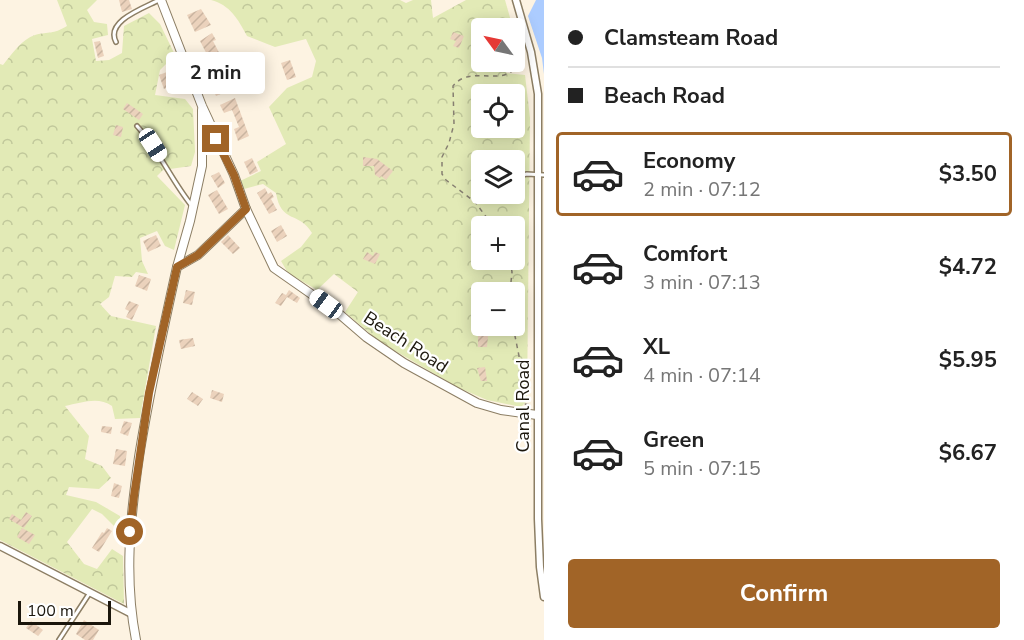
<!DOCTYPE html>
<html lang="en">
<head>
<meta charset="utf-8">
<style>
	:root { --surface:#fff; --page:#f2f2f2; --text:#222; --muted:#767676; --line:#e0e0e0; --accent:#a16427 }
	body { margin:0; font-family:"Nunito Sans",sans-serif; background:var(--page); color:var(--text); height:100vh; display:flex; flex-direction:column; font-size:22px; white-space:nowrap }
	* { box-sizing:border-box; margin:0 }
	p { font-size:20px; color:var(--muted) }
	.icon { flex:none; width:33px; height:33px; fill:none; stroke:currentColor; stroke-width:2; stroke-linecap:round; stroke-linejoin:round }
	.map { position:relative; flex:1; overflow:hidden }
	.details { display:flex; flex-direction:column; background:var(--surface); width:480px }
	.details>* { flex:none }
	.top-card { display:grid; align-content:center; height:132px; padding:0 24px; background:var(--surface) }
	.needle { width:39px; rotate:303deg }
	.controls { position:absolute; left:471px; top:18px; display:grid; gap:12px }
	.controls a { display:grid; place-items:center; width:54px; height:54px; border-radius:6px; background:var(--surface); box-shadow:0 3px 15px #0003; font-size:30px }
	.scale { position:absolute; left:18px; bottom:15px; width:93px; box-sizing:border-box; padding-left:6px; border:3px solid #1b160c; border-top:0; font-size:16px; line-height:21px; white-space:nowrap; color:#1b160c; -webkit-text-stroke:4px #fff; paint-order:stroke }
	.end { position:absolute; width:27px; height:27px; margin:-14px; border:8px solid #a16427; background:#fff; box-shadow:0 0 0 3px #fff }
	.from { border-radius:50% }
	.bubble { position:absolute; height:42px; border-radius:6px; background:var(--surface); box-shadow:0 3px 15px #0003; font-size:20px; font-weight:700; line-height:42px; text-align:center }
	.car { position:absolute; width:18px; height:36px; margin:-18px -9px; border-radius:8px; box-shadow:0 0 4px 2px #0007; background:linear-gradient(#fff 24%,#345 0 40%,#fff 0 76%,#345 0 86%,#fff 0) }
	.top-card b { display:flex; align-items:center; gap:21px; height:57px; font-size:22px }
	.top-card b+b { border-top:2px solid var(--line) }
	.top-card i { width:15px; height:15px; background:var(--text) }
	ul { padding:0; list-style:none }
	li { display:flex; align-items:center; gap:18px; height:84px; margin:0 12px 9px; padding:0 12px; border:3px solid transparent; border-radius:6px }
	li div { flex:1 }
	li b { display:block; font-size:22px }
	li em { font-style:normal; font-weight:700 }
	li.active { border-color:var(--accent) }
	li>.icon { width:54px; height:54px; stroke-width:1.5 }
	.primary-button { display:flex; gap:12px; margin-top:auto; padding:12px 24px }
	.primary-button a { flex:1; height:69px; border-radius:6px; background:var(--accent); color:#fff; font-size:24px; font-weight:700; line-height:69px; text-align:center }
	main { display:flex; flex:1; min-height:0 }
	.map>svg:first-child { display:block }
	.forest { fill:url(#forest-crowns); fill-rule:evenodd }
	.water { fill:#acccff }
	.building { fill:url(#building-hatch) }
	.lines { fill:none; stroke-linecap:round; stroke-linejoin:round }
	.service-casing { stroke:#8c7e64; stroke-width:6 }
	.minor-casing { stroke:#8c7e64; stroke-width:9 }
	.tertiary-casing { stroke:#8c7e64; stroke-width:10 }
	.path { stroke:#867f71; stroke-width:1.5; stroke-dasharray:4.5 4.5; stroke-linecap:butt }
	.service { stroke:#fff; stroke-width:3 }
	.minor { stroke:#fff; stroke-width:6 }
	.tertiary { stroke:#fff; stroke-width:8 }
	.route { stroke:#a16427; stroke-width:8 }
	.labels { text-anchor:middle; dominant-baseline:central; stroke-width:4.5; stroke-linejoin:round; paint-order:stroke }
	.street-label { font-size:18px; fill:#1b160c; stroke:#fff }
</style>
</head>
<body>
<main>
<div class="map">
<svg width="544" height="640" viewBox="0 0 544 640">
	<defs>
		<pattern id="forest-crowns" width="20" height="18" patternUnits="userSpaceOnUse" patternTransform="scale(1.5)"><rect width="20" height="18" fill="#e2eab6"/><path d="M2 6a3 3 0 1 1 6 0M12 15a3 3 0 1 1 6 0" fill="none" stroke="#c1c89b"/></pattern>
		<pattern id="building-hatch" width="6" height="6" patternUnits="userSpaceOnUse" patternTransform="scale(1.5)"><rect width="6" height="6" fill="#ebd2bc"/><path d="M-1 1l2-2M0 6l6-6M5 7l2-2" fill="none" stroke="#c9b4a0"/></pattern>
	</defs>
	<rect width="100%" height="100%" fill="#fdf3e2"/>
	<g class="forest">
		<path d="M57 0H97L87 10 94 22 107 24 108 35 92 39 96 61 109 60 122 53 124 26 149 13 160 24 175 55 160 70 155 95 185 99 193 109 195 152 191 166 163 170 157 176 185 205 174 250 165 246 157 231 140 238 142 261 148 274 136 272 132 277 115 276 109 297 100 304 111 316 156 326 140 418 115 419 112 406C98 396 81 403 65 406L89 436 85 459 102 466 111 478 99 489 69 487 66 495 96 502 120 516 122 534 102 514 92 509 67 542 84 564 97 569 112 549 123 556 124 604 0 540V64L3 65C11 55 22 39 35 35 50 31 52 35 67 26Z"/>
		<path d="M211 0H400L406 3 413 0H431L433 18 466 0H505L513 28H482V62H514L515 35C519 53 518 59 506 73L525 75 530 118 527 401 521 407 487 400 457 387 380 342 345 312 358 292 334 274 317 290 288 273 281 261 301 247 312 233C299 211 281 224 276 193L263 184 244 189 240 181 261 171 257 162 286 144 269 107 287 88 312 77 316 61 306 39 275 47 247 36C238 19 230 5 211 0ZM482 94H514V128H482ZM482 160H514V194H482ZM482 226H514V260H482ZM482 292H514V326H482Z"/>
	</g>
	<path class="water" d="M536 0H544V74L542 58 528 16Z"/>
	<g class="building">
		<path d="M119 0H129L132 9 122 12Z"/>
		<path d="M201 9 211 25 195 32 187 15Z"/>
		<path d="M453 32 464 36 459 48 453 46 456 41 450 39Z"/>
		<path d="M212 33 216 40 213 41 226 66 216 72 200 41Z"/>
		<path d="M100 41 104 56 98 58 94 42Z"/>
		<path d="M290 60 296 77 287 80 281 63Z"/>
		<path d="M167 72 173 85 164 89 159 75Z"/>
		<path d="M229 77 232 85 223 88 225 92 216 96 211 84Z"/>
		<path d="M235 98 249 136 238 141 234 129 239 127 232 110 224 113 220 105Z"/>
		<path d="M127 103 143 114 139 120 123 109Z"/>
		<path d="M116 125 123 127 121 137 113 135Z"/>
		<path d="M363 157 377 159 393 171 386 180 381 176 380 178 375 175 374 166H363Z"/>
		<path d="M252 158 258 171 250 175 244 162Z"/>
		<path d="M219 172 225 183 218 188 211 176Z"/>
		<path d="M265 188 268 194 271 192 274 197 271 199 277 210 269 214 257 193Z"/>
		<path d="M217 190 228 209 219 214 208 195Z"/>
		<path d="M281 225 287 236 277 242 271 231Z"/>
		<path d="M156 235 161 246 148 252 143 241Z"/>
		<path d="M228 235 240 248 233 254 221 242Z"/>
		<path d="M367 252 373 256 375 252 380 254 375 264 363 259Z"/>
		<path d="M139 275 151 279 147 291 135 286Z"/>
		<path d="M186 290 195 292 192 305 183 303Z"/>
		<path d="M289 290 300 298 297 303 287 297 281 306 275 303 282 293 286 295Z"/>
		<path d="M129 301 139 305 132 320 126 317 129 311 125 309Z"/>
		<path d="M478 336H488L487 347H478Z"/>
		<path d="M193 338 195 346 181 349 179 340Z"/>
		<path d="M485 367 487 381H481L477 368Z"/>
		<path d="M212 390 224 394 222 402 210 398Z"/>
		<path d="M192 392 203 399 198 406 187 399Z"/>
		<path d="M124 421 132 423 128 436 120 433Z"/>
		<path d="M102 426 112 427 111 434 101 432Z"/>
		<path d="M116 449 127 451 125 466 113 464Z"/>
		<path d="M114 483 122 486 119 498 111 496Z"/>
		<path d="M26 512 32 516 24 528 9 519 12 514 21 520Z"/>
		<path d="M22 528 35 535 29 544 17 537Z"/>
		<path d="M107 528 112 531 99 552 92 548 102 532 104 533Z"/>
		<path d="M84 620 99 630 93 640H85L76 634Z"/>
		<path d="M31 621 43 630 38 636 26 628Z"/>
	</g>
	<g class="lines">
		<g class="service-casing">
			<g id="service">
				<path d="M116 42C105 21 144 8 159 0"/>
				<path d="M137 126C159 150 171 180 192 206"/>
				<path d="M514 177 527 174 544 175"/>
				<path d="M59 640 89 594"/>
			</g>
		</g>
		<g class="minor-casing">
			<g id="minor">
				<path d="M516 0 531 52 538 94V519L540 567 544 597"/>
				<path d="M0 546 130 613"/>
			</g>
		</g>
		<g class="tertiary-casing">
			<g id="tertiary">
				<path d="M161 0 202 106 234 175 246 209 274 268 337 312 366 337 404 363 477 403 501 410 537 415"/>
				<path d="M177 267 190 221 202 166V110"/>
				<path d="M136 640C124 578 130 519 139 457 149 393 163 330 177 267L198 255 246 209"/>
			</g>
		</g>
		<g class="path">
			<path d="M493 226 475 202 446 180 442 174V157L449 143 454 124 453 86C472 62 507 92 520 60 522 54 523 48 521 41"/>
			<path d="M510 260 512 272 510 292"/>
			<path d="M513 326 519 356 520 400 524 404 532 405"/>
		</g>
		<use href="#service" class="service"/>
		<use href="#minor" class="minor"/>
		<use href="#tertiary" class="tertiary"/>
	</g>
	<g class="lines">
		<path class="route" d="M130 532 134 496 149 393 177 267 198 255 246 209 234 175 216 139"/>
	</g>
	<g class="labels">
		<g class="street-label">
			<text transform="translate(406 342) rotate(33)">Beach Road</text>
			<text transform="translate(523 406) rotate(-90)">Canal Road</text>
		</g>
	</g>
</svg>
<div class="controls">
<a><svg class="needle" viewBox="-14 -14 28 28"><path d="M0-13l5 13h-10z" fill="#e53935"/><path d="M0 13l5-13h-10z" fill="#767676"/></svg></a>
<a><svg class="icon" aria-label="locate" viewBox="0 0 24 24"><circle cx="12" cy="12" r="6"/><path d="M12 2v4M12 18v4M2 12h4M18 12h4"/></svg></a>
<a><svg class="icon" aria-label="layers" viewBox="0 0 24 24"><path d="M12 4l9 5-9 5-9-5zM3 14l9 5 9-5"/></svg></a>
<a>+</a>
<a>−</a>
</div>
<div class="scale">100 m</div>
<i class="end from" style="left:130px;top:532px"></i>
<i class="end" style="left:216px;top:139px"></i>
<div class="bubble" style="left:166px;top:52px;width:99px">2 min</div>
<i class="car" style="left:153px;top:145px;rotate:147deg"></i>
<i class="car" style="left:326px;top:304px;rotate:306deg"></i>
</div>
<section class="details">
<div class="top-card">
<b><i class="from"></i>Clamsteam Road</b>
<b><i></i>Beach Road</b>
</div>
<ul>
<li class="active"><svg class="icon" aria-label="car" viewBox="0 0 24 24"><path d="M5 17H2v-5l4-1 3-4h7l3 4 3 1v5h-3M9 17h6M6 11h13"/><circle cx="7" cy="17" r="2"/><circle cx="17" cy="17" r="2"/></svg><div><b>Economy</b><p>2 min · 07:12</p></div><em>$3.50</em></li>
<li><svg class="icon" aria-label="car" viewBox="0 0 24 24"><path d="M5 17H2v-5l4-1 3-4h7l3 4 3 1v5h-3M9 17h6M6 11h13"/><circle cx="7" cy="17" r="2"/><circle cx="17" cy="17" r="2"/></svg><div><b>Comfort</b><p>3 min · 07:13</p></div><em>$4.72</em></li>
<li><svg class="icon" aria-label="car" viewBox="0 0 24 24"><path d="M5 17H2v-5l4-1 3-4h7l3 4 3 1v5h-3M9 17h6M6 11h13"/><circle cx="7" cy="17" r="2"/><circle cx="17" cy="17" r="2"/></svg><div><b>XL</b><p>4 min · 07:14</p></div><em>$5.95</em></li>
<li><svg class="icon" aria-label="car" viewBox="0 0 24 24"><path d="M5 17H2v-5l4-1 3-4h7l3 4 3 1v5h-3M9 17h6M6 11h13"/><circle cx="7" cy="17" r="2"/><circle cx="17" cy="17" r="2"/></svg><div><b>Green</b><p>5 min · 07:15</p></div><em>$6.67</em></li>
</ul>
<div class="primary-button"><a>Confirm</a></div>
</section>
</main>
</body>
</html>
